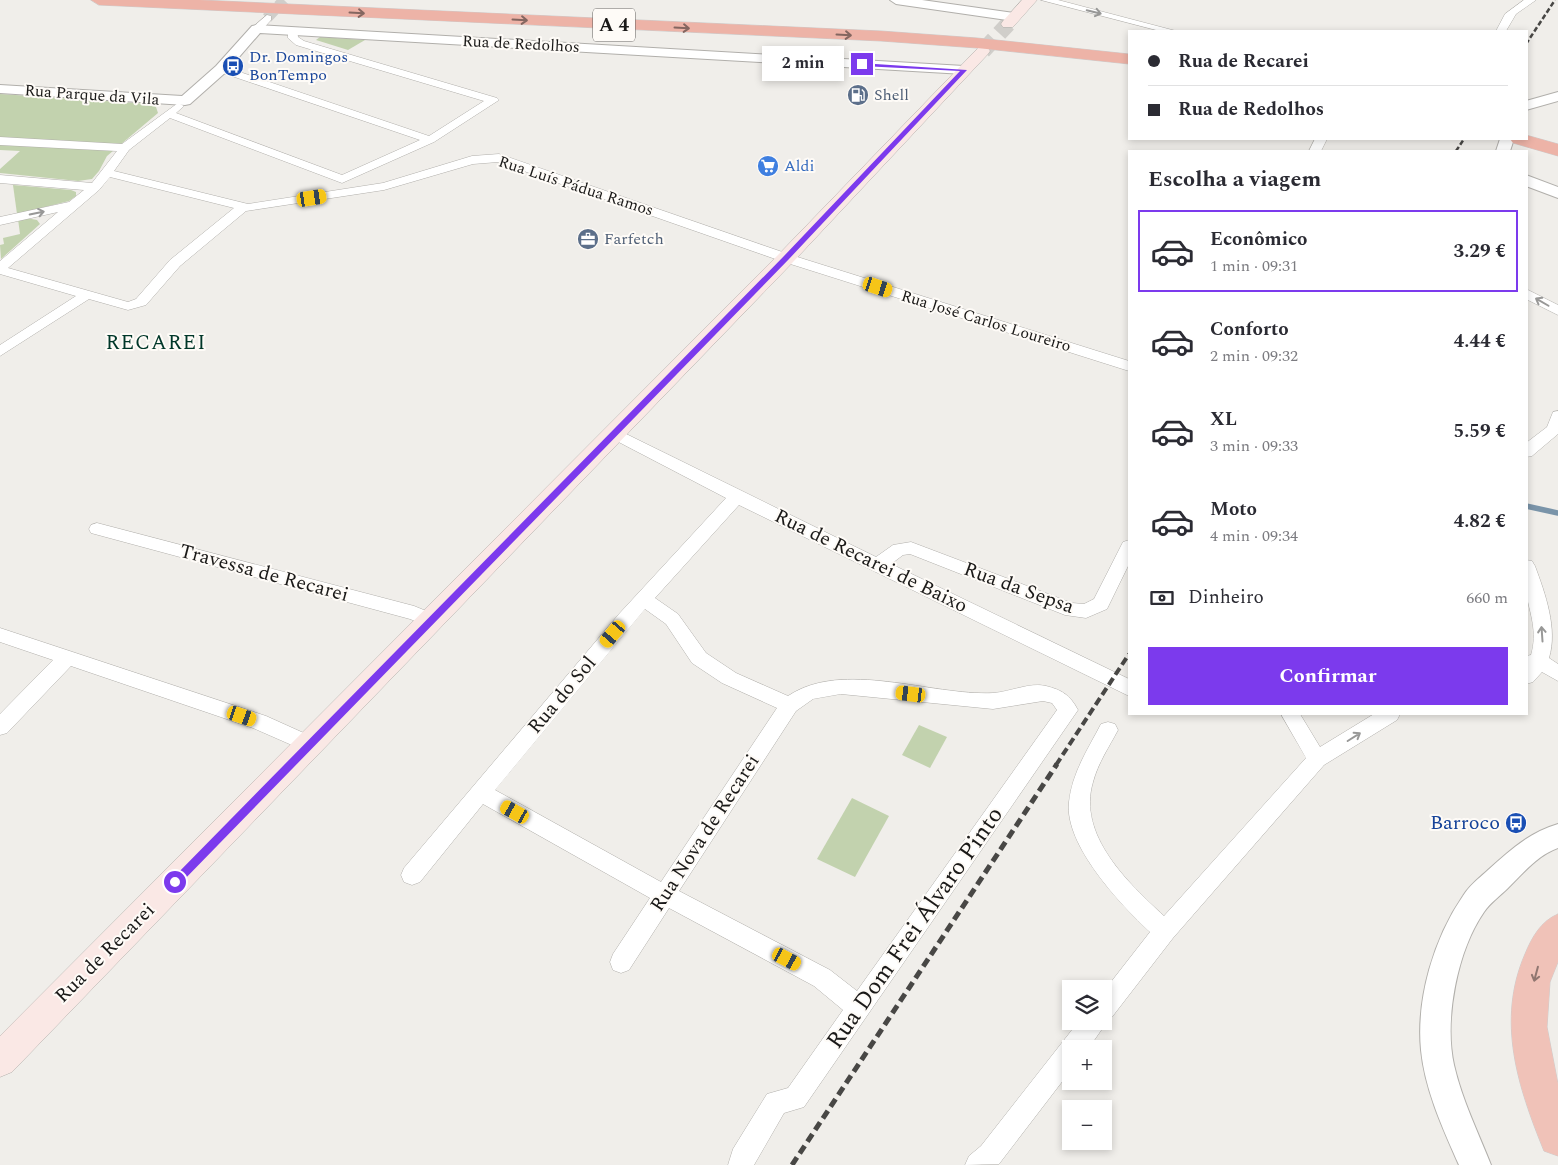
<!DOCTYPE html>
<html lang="pt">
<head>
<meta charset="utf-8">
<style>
	:root { --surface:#fff; --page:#f2f2f3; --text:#2b2b33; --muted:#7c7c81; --line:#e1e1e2; --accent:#7c3aed }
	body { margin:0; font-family:Spectral,serif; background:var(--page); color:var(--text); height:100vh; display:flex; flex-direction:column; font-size:19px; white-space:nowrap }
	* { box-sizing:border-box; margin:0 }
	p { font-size:16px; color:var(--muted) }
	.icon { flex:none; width:28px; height:28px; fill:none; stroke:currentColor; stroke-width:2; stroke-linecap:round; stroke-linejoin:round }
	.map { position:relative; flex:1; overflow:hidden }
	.panel { position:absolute; left:1128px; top:150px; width:400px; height:565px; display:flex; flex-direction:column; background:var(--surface); border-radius:0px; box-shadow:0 2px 8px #0003 }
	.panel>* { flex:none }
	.hud { position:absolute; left:1128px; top:30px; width:400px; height:110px; border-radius:0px; box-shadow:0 2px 8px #0003; display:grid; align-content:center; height:110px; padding:0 20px; background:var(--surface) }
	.fabs { position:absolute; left:1062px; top:980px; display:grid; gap:10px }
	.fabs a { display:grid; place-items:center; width:50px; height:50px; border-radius:0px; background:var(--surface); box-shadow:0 2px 8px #0003; font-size:25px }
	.end { position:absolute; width:22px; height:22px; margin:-11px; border:6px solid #7c3aed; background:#fff; box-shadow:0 0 0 2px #fff }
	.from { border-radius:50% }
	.bubble { position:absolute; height:35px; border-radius:0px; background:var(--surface); box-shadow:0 2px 8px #0003; font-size:16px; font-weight:700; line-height:35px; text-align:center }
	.car { position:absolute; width:15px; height:30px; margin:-15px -8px; border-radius:6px; box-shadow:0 0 4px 1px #0007; background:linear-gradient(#f5c518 24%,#345 0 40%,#f5c518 0 76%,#345 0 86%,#f5c518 0) }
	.hud b { display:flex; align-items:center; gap:18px; height:48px; font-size:19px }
	.hud b+b { border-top:1px solid var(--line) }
	.hud i { width:12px; height:12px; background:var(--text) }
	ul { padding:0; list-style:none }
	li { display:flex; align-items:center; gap:15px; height:82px; margin:0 10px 8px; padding:0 10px; border:2px solid transparent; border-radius:0px }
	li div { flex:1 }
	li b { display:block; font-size:19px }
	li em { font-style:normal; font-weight:700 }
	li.active { border-color:var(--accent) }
	li>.icon { width:45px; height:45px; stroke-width:1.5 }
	h2 { padding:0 20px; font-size:22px; line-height:60px }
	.pay { display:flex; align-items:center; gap:12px; height:55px; padding:0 20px; font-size:19px }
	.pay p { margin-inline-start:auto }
	.button { display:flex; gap:10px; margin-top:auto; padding:10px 20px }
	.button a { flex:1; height:58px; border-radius:0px; background:var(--accent); color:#fff; font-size:20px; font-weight:700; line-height:58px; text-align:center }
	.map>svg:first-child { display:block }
	.green { fill:#c2d2ae }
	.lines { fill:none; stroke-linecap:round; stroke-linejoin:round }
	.stream { stroke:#7a94a9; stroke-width:5.5 }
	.minor-tunnel { stroke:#d0ceca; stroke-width:11; stroke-dasharray:11 5.5; stroke-linecap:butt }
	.secondary-tunnel { stroke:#d0ceca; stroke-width:16; stroke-dasharray:16 8; stroke-linecap:butt }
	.minor-casing { stroke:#b1afab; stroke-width:1 }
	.tertiary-casing { stroke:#b1afab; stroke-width:2 }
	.secondary-casing { stroke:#b1afab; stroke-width:1 }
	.trunk-casing { stroke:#cdcccc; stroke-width:1 }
	.motorway-casing { stroke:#cdcccc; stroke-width:1 }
	.minor { fill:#fff; fill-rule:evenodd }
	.tertiary { fill:#fff; fill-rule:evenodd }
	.secondary { fill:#fae8e5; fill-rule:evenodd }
	.trunk { fill:#f0c2b8; fill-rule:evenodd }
	.motorway { fill:#edb3a7; fill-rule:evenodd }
	.rail-far2 { stroke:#484745; stroke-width:2.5; stroke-dasharray:5 2.5; stroke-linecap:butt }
	.rail-far1 { stroke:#484745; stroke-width:4; stroke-dasharray:8 4; stroke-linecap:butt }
	.rail { stroke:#484745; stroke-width:5; stroke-dasharray:9 5; stroke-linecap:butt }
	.oneway { stroke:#989897 }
	.oneway2 { stroke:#846660 }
	.oneway3 { stroke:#907670 }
	.route { fill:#7c3aed }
	.labels { text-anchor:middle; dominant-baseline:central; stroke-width:4; stroke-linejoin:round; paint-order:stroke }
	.far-street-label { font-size:16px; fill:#1a1918; stroke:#fefbf7 }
	.far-transit-label { font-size:16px; fill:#164399; stroke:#fefbf7; text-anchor:start }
	.far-service-label { font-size:16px; fill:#4e5e75; stroke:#fefbf7; text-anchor:start }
	.far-shop-label { font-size:16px; fill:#366cbe; stroke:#fefbf7; text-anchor:start }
	.shield { fill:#fefbf7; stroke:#5e5d5b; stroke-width:1 }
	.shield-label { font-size:19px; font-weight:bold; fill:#1a1918 }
	.street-label { font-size:20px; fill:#1a1918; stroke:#fefbf7 }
	.transit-label { font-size:20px; fill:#164399; stroke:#fefbf7; text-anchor:end }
	.neighbourhood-label { font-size:21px; letter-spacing:1px; fill:#003729; stroke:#fefbf7 }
	.near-street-label { font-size:24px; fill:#1a1918; stroke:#fefbf7 }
</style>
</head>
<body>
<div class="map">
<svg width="1558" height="1165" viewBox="0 0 1558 1165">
	<rect width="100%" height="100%" fill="#f0eeea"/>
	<g class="green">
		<path d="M320 37 365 40 348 50 316 40Z"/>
		<path d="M0 94 151 104 156 107 158 113 107 156 99 171 92 179 78 181 0 173V169L20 151 0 150Z"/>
		<path d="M13 185 71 190 76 192V196L69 201 17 214Z"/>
		<path d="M26 218 37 220 40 224 1 259 0 245 4 244 3 238 20 234 18 219Z"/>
		<path d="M919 725 947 737 930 768 902 755Z"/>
		<path d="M852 798 889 816 855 877 817 859Z"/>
	</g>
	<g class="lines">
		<path class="stream" d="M1526 506 1558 513"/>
		<path class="minor-tunnel" d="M267 18 284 0"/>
		<path class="secondary-tunnel" d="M983 51 1008 24"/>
		<g class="minor-casing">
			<g id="minor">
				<path d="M1041 0H1058L1176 31H1160Z"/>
				<path d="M1524 0H1536L1516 14 1506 31H1496L1505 14Z"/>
				<path d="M267 15 271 16V20L261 31H253V27Z"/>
				<path d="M293 28 297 29 298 37 304 41 497 98 499 100 434 142 342 183 170 118 129 150 114 171 248 204 383 183 472 156 499 154 791 255 1129 361V371L781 261 498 162 473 164 384 190 246 211 180 266 146 305 128 310 89 299 0 356V345L76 296 0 274V261L58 212 0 225V217L69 202 84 190 0 183V175L92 183 117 151 0 145V137L122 144 178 103 184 106 176 113 342 175 420 140 217 71V67H225L429 136 484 101 296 45 288 38V31ZM110 177 234 208 170 260 136 299 128 302 8 268 99 190Z"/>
				<path d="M1315 139H1327L1321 151H1309Z"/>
				<path d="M1526 289 1558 305V315L1526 299Z"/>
				<path d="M1558 411V434L1532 456 1526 457V443L1547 427 1553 412Z"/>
				<path d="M614 428 876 557 893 545 911 542 1072 603 1084 604 1094 599 1123 542 1129 540V564L1107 609 1086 618 1065 615 910 554 903 555 891 564 1129 679V696L739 505 655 598 678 614 706 653 736 673 788 696C843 659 931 696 993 693 1010 692 1030 682 1046 686 1062 690 1070 695 1078 710L804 1107 784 1113 754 1165H728L733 1149 767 1094 788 1088 843 1010 814 986 669 908 629 970 621 973 613 970 610 962 613 954 650 898 483 804 420 882 412 885 404 882 401 875 404 868 619 614 726 498 609 437 606 433 609 429ZM645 609 666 624 692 663 722 683 777 708 661 882 495 790ZM841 694 993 709 1043 701 1052 703 1057 710 857 991 830 970 679 891 796 711 813 699Z"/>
				<path d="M97 523 414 606 436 615 439 620 436 625 430 627 410 619 91 533 89 529 91 525Z"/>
				<path d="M1526 560 1532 561 1535 566C1545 593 1558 629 1549 658L1558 664V681L1542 672 1533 682 1526 684V656L1531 655C1538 632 1530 614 1526 592 1525 582 1526 570 1526 560Z"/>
				<path d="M0 628 266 716 317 739 320 745 317 751 310 753 253 728 71 666 7 733 0 735V714L53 660 0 642Z"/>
				<path d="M1281 714H1300L1320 747 1374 714H1400L1397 720 1324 765 1173 938 1112 1017 1105 1020 1102 1029 1088 1049H1071V1070L999 1164 965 1165 969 1156 981 1146 1079 1021H1104V991L1150 932C1121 905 1064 845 1069 802 1072 773 1088 749 1101 724L1108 722 1115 724 1118 730C1109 747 1098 763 1093 782 1077 835 1128 883 1164 916L1306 758Z"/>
			</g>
		</g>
		<g class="tertiary-casing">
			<g id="tertiary">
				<path d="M890 0H922L1014 13 1020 17 1014 21 896 4Z"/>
				<path d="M257 25 964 66 971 70 964 74 260 33 226 72 190 104 185 105 0 93V85L182 96 216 66 252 26Z"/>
				<path d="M1558 92V101L1526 110V101Z"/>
				<path d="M1500 139H1514L1510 151H1496Z"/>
				<path d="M1526 175 1558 187V198L1526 186Z"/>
				<path d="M1558 824V848C1538 855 1523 873 1508 888 1500 896 1490 903 1484 912 1457 951 1444 1020 1454 1065 1462 1100 1478 1132 1491 1165H1459C1443 1129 1425 1090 1421 1050 1416 999 1434 938 1463 896 1469 886 1478 879 1487 871 1509 851 1528 833 1558 824Z"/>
			</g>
		</g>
		<g class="secondary-casing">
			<g id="secondary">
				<path d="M1022 0H1037L1013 27H1003L1001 24 1003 21Z"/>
				<path d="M983 47 988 48 990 51 988 54 793 262 12 1072 0 1077V1036L779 254 978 48Z"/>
			</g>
		</g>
		<g class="trunk-casing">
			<path id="trunk" d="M1558 914V962L1550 982 1547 1027 1558 1084V1156L1544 1151C1518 1087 1496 1021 1525 954 1532 937 1541 921 1558 914Z"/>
		</g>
		<g class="motorway-casing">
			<g id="motorway">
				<path d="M91 0H200L881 31 977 38 1129 54V64L977 48 881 41 99 5Z"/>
				<path d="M1526 135 1558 144V156L1513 143 1510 139H1526Z"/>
			</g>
		</g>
		<use href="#minor" class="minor"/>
		<use href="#tertiary" class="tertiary"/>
		<use href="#secondary" class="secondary"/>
		<use href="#trunk" class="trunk"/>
		<use href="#motorway" class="motorway"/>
		<g class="rail-far2">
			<path d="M1526 44 1555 0"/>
			<path d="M1456 151 1464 139"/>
		</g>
		<path class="rail-far1" d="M1056 765 1129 654"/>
		<path class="rail" d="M792 1165 1057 764"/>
	</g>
	<defs><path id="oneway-shaft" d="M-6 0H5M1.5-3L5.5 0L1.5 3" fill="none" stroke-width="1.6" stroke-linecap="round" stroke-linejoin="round" transform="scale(1.25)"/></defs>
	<g class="oneway">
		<use href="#oneway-shaft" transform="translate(1094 12) rotate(14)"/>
		<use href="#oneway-shaft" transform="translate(37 213) rotate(-12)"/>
		<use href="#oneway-shaft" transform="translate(1542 302) rotate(-150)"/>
		<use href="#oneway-shaft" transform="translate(1542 634) rotate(-94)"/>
		<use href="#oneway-shaft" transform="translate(1354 737) rotate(-32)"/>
	</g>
	<g class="oneway2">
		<use href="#oneway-shaft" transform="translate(357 13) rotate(3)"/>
		<use href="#oneway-shaft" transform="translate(520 20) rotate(3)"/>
		<use href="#oneway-shaft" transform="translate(682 28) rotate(3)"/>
		<use href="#oneway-shaft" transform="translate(844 35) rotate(3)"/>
	</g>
	<use class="oneway3" href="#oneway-shaft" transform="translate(1536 974) rotate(105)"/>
	<path class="route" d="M860 63 967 70 789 259 179 885H172V879L784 256 960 71 862 66Z"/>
	<defs>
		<g id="bus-disc" transform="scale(1.125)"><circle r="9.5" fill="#1a4fb4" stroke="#fefbf7"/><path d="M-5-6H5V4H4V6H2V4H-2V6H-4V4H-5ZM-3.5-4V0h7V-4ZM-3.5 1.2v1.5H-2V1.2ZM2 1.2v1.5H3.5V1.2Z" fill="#fff"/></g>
		<g id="fuel-disc" transform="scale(1.125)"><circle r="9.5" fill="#5c6f8a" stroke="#fefbf7"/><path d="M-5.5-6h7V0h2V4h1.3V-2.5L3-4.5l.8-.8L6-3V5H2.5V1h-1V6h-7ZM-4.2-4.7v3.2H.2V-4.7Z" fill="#fff"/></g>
		<g id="supermarket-disc" transform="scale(1.125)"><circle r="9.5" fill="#3f7fe0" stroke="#fefbf7"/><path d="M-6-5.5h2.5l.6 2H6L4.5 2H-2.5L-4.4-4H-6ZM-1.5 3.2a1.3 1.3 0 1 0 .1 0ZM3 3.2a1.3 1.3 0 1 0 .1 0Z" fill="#fff"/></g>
		<g id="office-disc" transform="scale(1.125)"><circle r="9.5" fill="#5c6f8a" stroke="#fefbf7"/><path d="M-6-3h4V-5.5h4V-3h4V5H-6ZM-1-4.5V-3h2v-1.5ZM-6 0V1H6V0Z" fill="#fff"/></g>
	</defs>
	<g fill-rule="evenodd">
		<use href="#bus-disc" x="233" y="66"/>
		<use href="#fuel-disc" x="858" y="95"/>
		<use href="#supermarket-disc" x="768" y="166"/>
		<use href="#office-disc" x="588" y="239"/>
		<use href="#bus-disc" x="1516" y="823"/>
	</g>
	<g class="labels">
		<g class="far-street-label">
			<text transform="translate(521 44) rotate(3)">Rua de Redolhos</text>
			<text transform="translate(92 95) rotate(4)">Rua Parque da Vila</text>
			<text transform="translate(576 186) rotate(18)">Rua Luís Pádua Ramos</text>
			<text transform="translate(986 321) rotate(17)">Rua José Carlos Loureiro</text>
		</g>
		<g class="far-transit-label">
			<text x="249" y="57">Dr. Domingos<tspan x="249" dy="18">BonTempo</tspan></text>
		</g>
		<g class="far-service-label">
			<text x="874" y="95">Shell</text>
			<text x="604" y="239">Farfetch</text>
		</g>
		<g class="far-shop-label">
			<text x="784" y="166">Aldi</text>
		</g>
		<rect class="shield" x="593" y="8.5" width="42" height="33" rx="4"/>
		<g class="shield-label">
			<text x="614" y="25">A 4</text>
		</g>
		<g class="street-label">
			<text transform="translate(871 561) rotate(26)">Rua de Recarei de Baixo</text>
			<text transform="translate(264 573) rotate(15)">Travessa de Recarei</text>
			<text transform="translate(1019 588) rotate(20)">Rua da Sepsa</text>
			<text transform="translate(562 695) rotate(-50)">Rua do Sol</text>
			<text transform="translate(705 833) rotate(-57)">Rua Nova de Recarei</text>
			<text transform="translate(105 953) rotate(-45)">Rua de Recarei</text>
		</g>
		<g class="transit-label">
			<text x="1500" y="823">Barroco</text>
		</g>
		<g class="neighbourhood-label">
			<text x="156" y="343">RECAREI</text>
		</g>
		<g class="near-street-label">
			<text transform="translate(915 928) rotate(-55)">Rua Dom Frei Álvaro Pinto</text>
		</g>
	</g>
</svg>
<div class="fabs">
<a><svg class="icon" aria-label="layers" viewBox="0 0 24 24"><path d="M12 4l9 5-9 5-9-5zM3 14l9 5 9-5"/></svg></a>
<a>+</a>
<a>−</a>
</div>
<i class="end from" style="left:175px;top:882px"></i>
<i class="end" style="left:862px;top:64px"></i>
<div class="bubble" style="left:762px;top:46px;width:82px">2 min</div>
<i class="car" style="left:312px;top:198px;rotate:81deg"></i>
<i class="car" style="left:878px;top:287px;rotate:108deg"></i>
<i class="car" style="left:613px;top:634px;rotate:220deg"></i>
<i class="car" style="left:911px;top:694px;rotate:277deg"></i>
<i class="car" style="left:242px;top:716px;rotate:109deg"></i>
<i class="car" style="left:515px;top:812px;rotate:299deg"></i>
<i class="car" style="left:787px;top:959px;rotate:118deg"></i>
<div class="hud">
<b><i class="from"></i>Rua de Recarei</b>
<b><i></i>Rua de Redolhos</b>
</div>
<section class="panel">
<h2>Escolha a viagem</h2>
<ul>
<li class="active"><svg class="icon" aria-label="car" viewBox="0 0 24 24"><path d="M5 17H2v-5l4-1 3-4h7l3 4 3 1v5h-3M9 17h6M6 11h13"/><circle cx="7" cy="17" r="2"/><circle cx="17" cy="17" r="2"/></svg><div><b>Econômico</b><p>1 min · 09:31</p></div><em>3.29 €</em></li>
<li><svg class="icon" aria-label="car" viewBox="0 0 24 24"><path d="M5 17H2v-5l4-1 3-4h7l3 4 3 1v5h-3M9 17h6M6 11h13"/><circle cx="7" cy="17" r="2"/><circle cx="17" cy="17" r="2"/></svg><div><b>Conforto</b><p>2 min · 09:32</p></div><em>4.44 €</em></li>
<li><svg class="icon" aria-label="car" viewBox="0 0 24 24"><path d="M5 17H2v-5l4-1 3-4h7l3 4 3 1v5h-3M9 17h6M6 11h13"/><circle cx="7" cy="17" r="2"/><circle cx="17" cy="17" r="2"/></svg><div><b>XL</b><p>3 min · 09:33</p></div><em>5.59 €</em></li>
<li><svg class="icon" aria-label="car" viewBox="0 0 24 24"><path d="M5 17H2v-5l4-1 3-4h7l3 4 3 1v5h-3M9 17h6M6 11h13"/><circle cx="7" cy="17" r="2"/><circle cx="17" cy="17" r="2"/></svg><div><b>Moto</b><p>4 min · 09:34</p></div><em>4.82 €</em></li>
</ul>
<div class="pay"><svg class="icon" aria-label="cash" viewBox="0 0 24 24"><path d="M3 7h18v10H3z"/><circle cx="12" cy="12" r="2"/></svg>Dinheiro<p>660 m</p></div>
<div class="button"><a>Confirmar</a></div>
</section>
</div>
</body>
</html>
